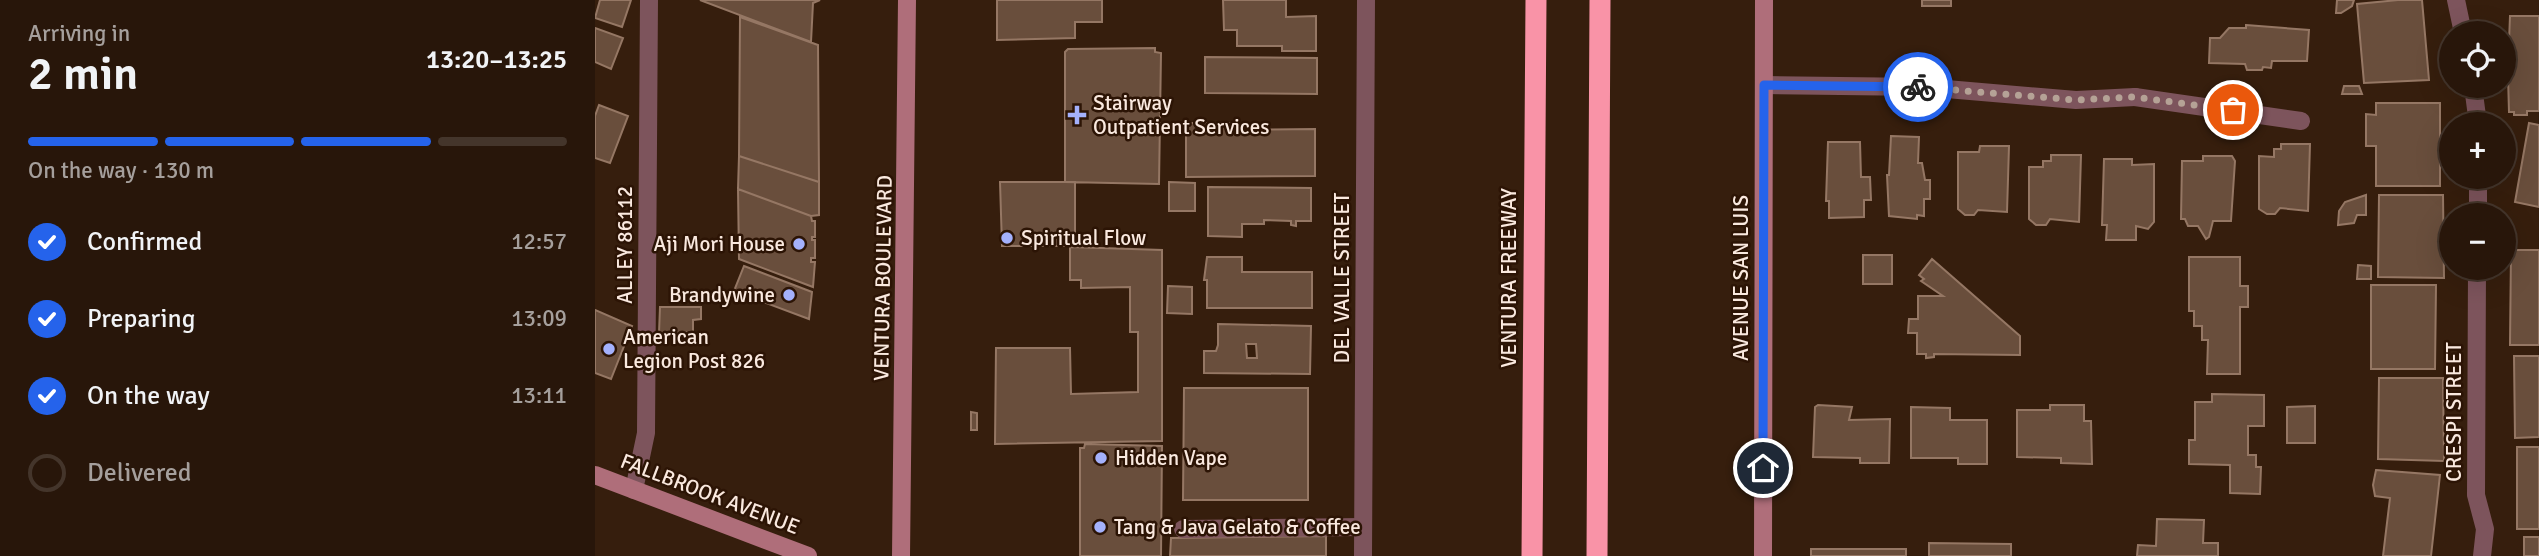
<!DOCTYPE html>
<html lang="en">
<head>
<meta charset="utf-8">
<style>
  :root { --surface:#28160a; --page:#301f13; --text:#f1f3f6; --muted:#a59f9c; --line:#44352b; --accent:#2563eb }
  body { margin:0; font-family:Signika,sans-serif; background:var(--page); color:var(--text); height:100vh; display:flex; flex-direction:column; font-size:26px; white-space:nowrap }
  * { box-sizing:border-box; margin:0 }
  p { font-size:23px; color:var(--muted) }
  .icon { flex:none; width:38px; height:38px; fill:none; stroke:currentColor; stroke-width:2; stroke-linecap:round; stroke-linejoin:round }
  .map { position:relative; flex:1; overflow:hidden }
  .panel { display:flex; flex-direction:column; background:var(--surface); width:595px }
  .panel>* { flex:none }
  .fabs { position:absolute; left:1844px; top:21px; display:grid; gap:14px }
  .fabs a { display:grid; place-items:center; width:77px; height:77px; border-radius:50%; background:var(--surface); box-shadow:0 7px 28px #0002,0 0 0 2px var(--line); font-size:35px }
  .pin { position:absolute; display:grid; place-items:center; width:60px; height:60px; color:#fff; margin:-30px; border:4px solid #fff; border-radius:50%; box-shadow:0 2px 7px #0007 }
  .courier { position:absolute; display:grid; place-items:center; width:70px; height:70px; margin:-35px; border:5px solid #2563eb; border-radius:50%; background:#fff; color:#222; box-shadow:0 2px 9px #0007 }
  .head em { font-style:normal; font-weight:600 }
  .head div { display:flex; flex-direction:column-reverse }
  .head { display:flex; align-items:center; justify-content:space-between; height:119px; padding:0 28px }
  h1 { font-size:46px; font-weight:600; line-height:52px }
  .bar { display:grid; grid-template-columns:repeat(4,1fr); gap:10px 7px; align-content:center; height:84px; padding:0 28px }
  .bar i { height:9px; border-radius:5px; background:var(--line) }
  .bar .active { background:var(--accent) }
  .bar p { grid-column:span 4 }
  ol { padding:0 28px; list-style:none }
  li { display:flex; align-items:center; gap:21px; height:77px }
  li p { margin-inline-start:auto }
  li .icon { padding:7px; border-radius:50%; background:var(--accent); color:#fff; stroke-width:4 }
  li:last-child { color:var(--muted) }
  li i { width:38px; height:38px; border:4px solid var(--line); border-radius:50% }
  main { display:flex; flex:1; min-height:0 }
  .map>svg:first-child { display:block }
</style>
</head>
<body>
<main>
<section class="panel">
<div class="head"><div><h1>2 min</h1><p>Arriving in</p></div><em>13:20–13:25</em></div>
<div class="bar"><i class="active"></i><i class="active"></i><i class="active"></i><i></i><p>On the way · 130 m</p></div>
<ol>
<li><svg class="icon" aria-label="check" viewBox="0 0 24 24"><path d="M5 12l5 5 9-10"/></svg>Confirmed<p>12:57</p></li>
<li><svg class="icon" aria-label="check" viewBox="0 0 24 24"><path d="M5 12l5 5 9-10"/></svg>Preparing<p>13:09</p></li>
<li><svg class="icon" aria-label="check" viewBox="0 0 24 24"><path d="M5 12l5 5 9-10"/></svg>On the way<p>13:11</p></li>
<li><i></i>Delivered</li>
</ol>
</section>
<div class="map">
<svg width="1944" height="556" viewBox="0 0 1944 556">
  <rect width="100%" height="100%" fill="#361e0d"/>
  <path fill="#694e3c" stroke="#957764" stroke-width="2" fill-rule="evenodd" d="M5 0H36L27 27 0 18Z
    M105 0H225L218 3 216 42Z
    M402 0H507V22H480V38L402 40Z
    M628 0H691V17L721 16V51H687V46H642V30H629Z
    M1327 0H1356V6H1327Z
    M1742 0H1759L1757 6 1746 13H1741Z
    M1803 0H1827L1834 80 1769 83 1762 4Z
    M1915 16H1944V111H1932V115H1919V112H1914L1912 41 1914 42Z
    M145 17 223 45 224 182 144 156Z
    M1651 25 1714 30 1712 61H1677L1676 68 1668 67 1667 70H1652L1650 64 1614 63 1615 38H1625L1634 28H1651Z
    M0 28 28 38 16 69 0 62Z
    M560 48V52L566 53 564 184 470 182V52L473 49Z
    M610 57 722 58V94L610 93Z
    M1749 86H1764L1767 94H1747Z
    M1781 103H1845V186H1781V146H1771V114L1781 115Z
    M4 105 33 116 15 163 0 158V116Z
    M591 123H640V130L720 129V176L591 177Z
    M1934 123 1944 125V207L1920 202Z
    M1296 136 1324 137 1323 163H1327L1330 180H1335V199H1329V216L1322 215V219L1294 216 1292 175H1294Z
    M1233 142H1265L1266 177H1275L1276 200H1269V217L1234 218V201H1231Z
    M1686 144H1715L1713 211 1685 208 1680 214H1672L1664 209V156L1679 157V149H1686Z
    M1385 146H1414L1412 212 1383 210 1379 215H1370L1363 209V152H1384Z
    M1456 155H1486L1484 222 1455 219 1451 225H1441L1434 219V167H1448V161H1456Z
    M144 156 224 182V215L216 216 143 189Z
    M1608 156H1637L1640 161 1636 221H1618L1614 237 1611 239 1603 226H1593L1590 219H1586L1587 161H1608Z
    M1509 159H1537V165L1559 164V222L1553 229 1541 226V240H1511L1512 225H1507Z
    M405 182H480V246H407Z
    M574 182 600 183V211H574Z
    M613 187 716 188V221H701V226L696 225V221L669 220V224H647V237L613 236Z
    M143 189 216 216 217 221H220V237H217V240H220V258H216V262H220L218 287 144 259Z
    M1771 195V215H1762L1759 223 1743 225 1744 211 1750 202Z
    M1784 195H1848L1849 278 1783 277Z
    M475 247 567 250V441L400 444 401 348H475L476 394 543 392V332H535V287L486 288V280H475Z
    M1916 250H1944V345H1915Z
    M1268 255H1297V284H1268Z
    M612 257H647V272H717V308H612V280H609Z
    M1594 257H1645V286H1653V307H1645V374H1612L1613 340H1607V326H1599V311H1594Z
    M1337 259 1425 336V355L1339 354V357L1331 358V354H1322V333H1313L1314 319H1323V296H1348L1326 281 1329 279 1324 275Z
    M1763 265 1776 266V279H1762Z
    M149 266 217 292 214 319 139 291Z
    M1776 285H1841L1840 369H1776Z
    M573 286 597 287V314L572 313Z
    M65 307H106V319L98 320V332L64 333Z
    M0 310 37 326 16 379 0 373Z
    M623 324 716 326 715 374 609 373V351H621L623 345ZM651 344H661L662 358H652Z
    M1919 356H1944V437L1920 438Z
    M1784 378H1848L1849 461 1783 459Z
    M589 388H713V500H588Z
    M1617 394 1669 395V426H1653V455H1661V467H1666L1665 494 1635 493V465L1594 464V440H1600V402H1617Z
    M1223 405 1257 407 1254 420 1295 419 1294 463H1265V458L1218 457 1220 407Z
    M1455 405H1489V421H1496L1497 464 1466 463V458L1422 457V410H1455Z
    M1720 406V443H1692V407Z
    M1316 407 1355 408V420H1392V464H1363V458H1316Z
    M376 412 382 413V430H376Z
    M490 444 567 446 566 556H485V448H489Z
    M1922 447H1944V529H1922Z
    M1781 470 1845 475 1836 556H1788L1795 498 1780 496 1778 485Z
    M1562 519 1609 520 1608 543H1623V556H1542L1543 545 1561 546Z
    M731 536V556H575L576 538Z
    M1929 537H1944V556H1929Z
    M1334 543 1416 544V556H1334Z
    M1216 549H1311V556H1216Z"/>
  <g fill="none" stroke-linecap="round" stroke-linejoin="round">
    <path stroke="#7d545c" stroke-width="18" d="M1540 97 1706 121
      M39 490 51 433 54 0
      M588 529 768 527"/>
    <path stroke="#7d545c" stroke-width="18" d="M1861 0 1868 33
      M1169 85 1328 87 1481 100 1540 97
      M1878 86 1883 124
      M1883 215V177
      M1882 268 1881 495 1890 529 1887 556
      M768 556 771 0"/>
    <path stroke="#af6e7a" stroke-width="18" d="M0 475 213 556
      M306 556 312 0
      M1168 556 1169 0"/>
    <path stroke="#f993a7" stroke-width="21" d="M937 556 941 0
      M1002 556 1005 0"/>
  </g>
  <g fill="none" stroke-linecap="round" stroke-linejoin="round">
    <path stroke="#b5a296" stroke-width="7" stroke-dasharray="0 12.6" d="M1323 87 1481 100 1539 97 1638 110"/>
    <path stroke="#2563eb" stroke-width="9" d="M1168 468 1169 85 1323 87"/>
  </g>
  <g fill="#a4b1fc" stroke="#2c1405" stroke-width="2.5">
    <path d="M478.5 104.5h7v7h7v7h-7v7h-7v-7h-7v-7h7z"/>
    <circle cx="412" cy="238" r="7"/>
    <circle cx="204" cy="244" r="7"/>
    <circle cx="194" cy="295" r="7"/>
    <circle cx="14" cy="349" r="7"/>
    <circle cx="506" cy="458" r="7"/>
    <circle cx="505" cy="527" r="7"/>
  </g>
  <g text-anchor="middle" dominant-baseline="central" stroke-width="5" stroke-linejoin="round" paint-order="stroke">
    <g font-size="21" fill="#fae9df" stroke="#2c1405" text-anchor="start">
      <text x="498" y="103">Stairway<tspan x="498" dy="24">Outpatient Services</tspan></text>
      <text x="426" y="238">Spiritual Flow</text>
      <text x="190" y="244" text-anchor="end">Aji Mori House</text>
      <text x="180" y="295" text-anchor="end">Brandywine</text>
      <text x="28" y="337">American<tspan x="28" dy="24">Legion Post 826</tspan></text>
      <text x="520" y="458">Hidden Vape</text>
      <text x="519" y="527">Tang &amp; Java Gelato &amp; Coffee</text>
    </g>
    <g font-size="21" fill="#fae9df" stroke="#2c1405">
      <text transform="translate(30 245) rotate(-90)">ALLEY 86112</text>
      <text transform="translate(288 278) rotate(-89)">VENTURA BOULEVARD</text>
      <text transform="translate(747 278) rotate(-90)">DEL VALLE STREET</text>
      <text transform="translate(914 278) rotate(-90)">VENTURA FREEWAY</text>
      <text transform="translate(1146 278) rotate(-90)">AVENUE SAN LUIS</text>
      <text transform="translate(1859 412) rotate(-90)">CRESPI STREET</text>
      <text transform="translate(115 494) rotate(21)">FALLBROOK AVENUE</text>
    </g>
  </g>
</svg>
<div class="fabs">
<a><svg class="icon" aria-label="locate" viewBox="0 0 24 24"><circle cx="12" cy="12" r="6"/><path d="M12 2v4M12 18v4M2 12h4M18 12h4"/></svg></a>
<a>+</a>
<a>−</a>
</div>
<div class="pin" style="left:1638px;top:110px;background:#ea580c"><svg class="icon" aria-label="bag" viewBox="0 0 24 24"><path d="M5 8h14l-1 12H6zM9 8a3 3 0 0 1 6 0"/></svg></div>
<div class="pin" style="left:1168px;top:468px;background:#1f2937"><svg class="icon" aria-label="home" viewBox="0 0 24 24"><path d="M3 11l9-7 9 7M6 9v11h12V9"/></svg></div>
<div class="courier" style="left:1323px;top:87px"><svg class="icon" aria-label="bike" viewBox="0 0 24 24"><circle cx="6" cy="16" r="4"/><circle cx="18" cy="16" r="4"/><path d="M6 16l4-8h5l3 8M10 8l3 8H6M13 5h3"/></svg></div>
</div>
</main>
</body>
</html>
